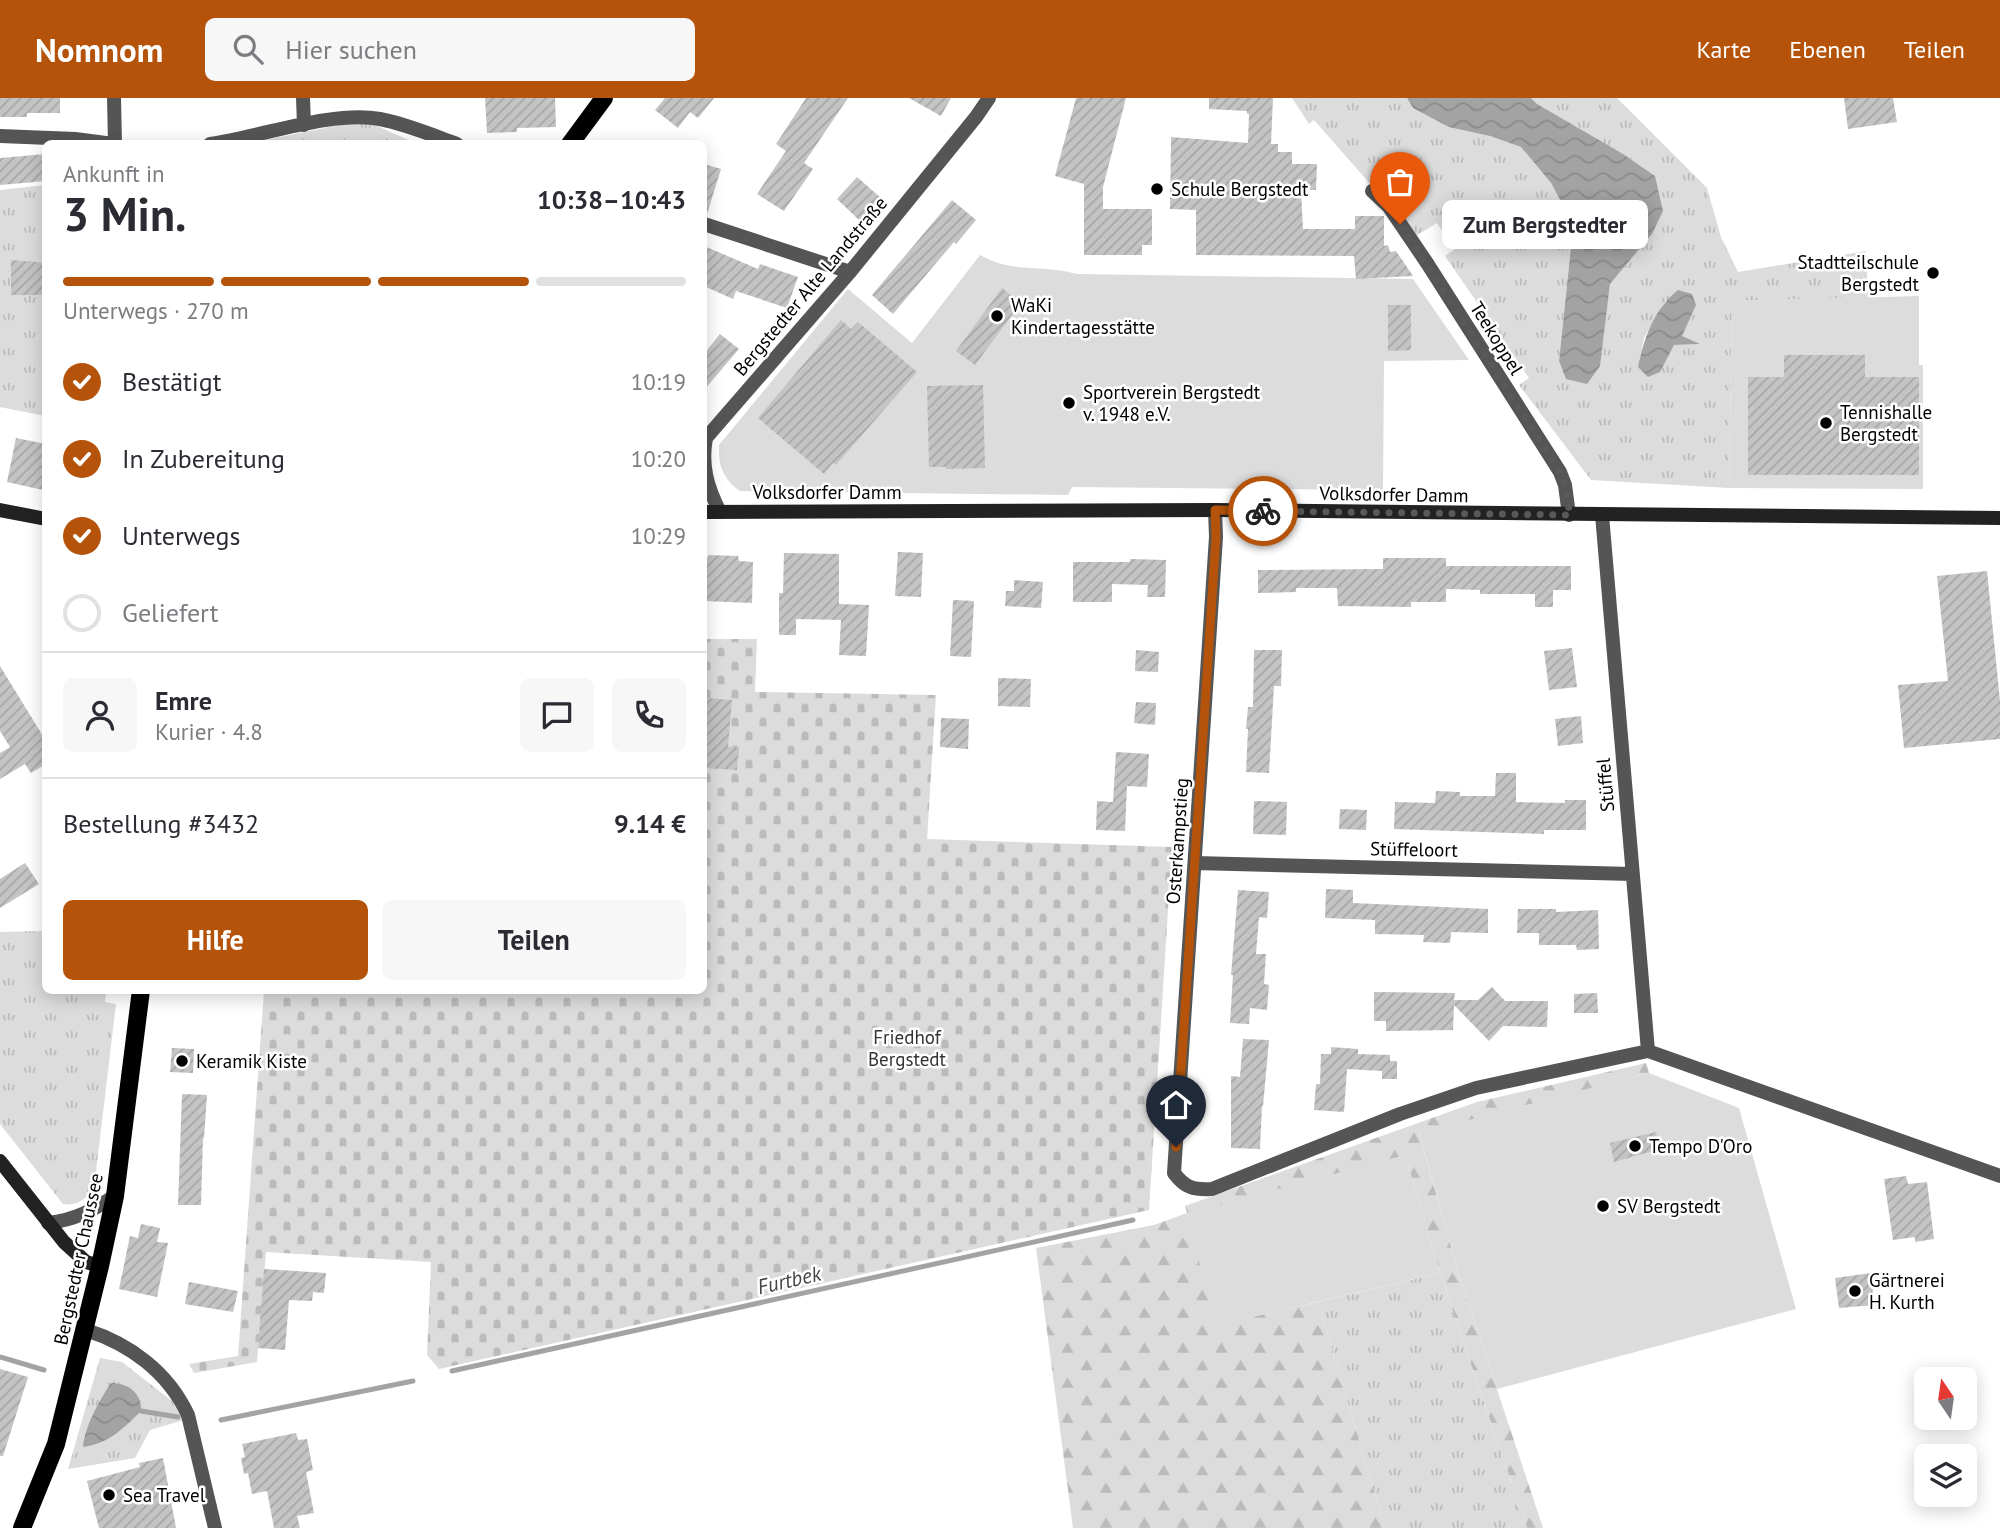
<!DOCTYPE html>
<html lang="de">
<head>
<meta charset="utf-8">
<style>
  :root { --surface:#fff; --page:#f7f7f7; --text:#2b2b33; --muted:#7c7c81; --line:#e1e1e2; --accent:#b45309 }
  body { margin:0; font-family:"PT Sans",sans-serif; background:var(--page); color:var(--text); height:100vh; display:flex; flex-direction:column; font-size:26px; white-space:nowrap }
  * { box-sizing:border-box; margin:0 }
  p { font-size:23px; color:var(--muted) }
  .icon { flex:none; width:38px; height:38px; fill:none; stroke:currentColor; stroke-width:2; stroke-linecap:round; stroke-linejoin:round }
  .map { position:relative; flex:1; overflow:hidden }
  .sheet { position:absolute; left:42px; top:42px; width:665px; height:854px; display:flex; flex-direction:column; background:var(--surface); border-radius:10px; box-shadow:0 4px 18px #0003 }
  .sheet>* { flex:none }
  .needle { width:46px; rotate:347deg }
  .buttons { position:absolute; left:1914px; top:1269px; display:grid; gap:14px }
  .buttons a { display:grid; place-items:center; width:63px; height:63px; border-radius:10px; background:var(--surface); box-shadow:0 4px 18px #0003; font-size:35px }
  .pin { position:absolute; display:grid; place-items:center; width:60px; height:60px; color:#fff; margin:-72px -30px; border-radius:50% 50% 50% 0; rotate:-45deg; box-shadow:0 0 7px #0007 }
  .pin .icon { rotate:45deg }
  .courier { position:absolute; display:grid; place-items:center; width:70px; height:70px; margin:-35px; border:5px solid #b45309; border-radius:50%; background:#fff; color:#222; box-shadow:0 2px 9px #0007 }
  .bubble { position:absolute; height:49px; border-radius:10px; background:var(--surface); box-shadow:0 4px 18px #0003; font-size:23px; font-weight:800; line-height:49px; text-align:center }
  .headline em { font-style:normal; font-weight:800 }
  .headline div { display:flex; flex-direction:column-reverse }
  .headline { display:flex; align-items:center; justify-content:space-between; height:119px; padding:0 21px }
  h1 { font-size:46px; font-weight:800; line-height:52px }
  .bar { display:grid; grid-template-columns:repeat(4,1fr); gap:10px 7px; align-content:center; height:84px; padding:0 21px }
  .bar i { height:9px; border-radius:5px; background:var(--line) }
  .bar .current { background:var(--accent) }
  .bar p { grid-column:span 4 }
  .line { display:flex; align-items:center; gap:18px; padding:0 21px; border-top:2px solid var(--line) }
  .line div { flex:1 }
  .round { display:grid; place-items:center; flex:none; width:74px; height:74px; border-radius:10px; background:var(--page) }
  ol { padding:0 21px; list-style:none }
  li { display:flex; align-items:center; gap:21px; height:77px }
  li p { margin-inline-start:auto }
  li .icon { padding:7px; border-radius:50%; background:var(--accent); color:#fff; stroke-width:4 }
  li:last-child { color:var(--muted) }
  li i { width:38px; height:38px; border:4px solid var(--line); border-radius:50% }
  .cta { display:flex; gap:14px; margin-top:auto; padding:14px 21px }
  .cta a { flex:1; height:80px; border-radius:10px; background:var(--accent); color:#fff; font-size:28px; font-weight:800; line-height:80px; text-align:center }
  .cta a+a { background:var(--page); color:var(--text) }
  header { display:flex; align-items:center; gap:42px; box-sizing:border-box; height:98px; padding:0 35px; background:var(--accent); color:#fff }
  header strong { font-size:33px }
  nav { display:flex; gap:38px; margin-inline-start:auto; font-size:24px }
  .search { width:490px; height:63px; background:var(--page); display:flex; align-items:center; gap:18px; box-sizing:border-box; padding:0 24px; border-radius:10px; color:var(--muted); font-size:26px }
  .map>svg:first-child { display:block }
</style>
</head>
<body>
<header>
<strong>Nomnom</strong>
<div class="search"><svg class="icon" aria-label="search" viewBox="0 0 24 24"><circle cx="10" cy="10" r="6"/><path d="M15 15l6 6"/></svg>Hier suchen</div>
<nav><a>Karte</a><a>Ebenen</a><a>Teilen</a></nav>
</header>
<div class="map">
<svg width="2000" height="1430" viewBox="0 0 2000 1430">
  <defs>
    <pattern id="grass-tufts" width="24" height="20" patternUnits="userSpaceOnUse" patternTransform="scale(1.75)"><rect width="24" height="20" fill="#dcdcdc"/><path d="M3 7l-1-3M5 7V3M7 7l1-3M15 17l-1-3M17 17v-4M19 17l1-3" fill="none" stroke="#bbb"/></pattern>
    <pattern id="forest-firs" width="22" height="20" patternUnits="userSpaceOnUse" patternTransform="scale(1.75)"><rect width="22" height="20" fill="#dcdcdc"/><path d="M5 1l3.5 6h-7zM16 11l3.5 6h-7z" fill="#bbb"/></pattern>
    <pattern id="cemetery-stones" width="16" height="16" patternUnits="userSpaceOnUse" patternTransform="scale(1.75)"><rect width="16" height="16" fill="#dcdcdc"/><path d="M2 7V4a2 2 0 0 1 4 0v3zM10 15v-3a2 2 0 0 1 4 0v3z" fill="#bbb"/></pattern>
    <pattern id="water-waves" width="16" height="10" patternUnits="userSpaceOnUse" patternTransform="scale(1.75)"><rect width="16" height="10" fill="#a3a3a3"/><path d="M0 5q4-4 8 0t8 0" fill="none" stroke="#8b8b8b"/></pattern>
    <pattern id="building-hatch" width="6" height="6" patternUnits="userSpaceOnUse" patternTransform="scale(1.75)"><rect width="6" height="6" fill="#c4c4c4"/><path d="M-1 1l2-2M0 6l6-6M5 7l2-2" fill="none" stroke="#a7a7a7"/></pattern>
  </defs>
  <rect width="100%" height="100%" fill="#fff"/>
  <path fill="url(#grass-tufts)" fill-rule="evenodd" d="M1292 0H1407L1413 10 1521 49 1551 85 1565 111 1571 149 1559 263 1599 268 1610 186 1652 136 1531 0H1617L1707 90 1721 139 1738 174 1866 153 1868 200 1732 203 1729 390 1591 382 1519 287 1529 280 1445 158 1455 151 1437 125 1416 138 1314 22 1309 26ZM1666 202 1681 238 1698 246 1674 247 1638 269 1644 240Z
    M364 22 415 45 245 46Z
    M45 87V318L0 309V92Z
    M45 833 46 892 106 893 105 904 116 906 94 1090C85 1102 77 1108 63 1106L0 1026V834Z
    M1440 1175 1527 1430H1385L1318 1204Z
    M100 1260 122 1264 172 1303 184 1322 150 1332 135 1360 68 1371Z"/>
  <path fill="url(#forest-firs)" d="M1646 965 1649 975 1419 1036 1460 1180 1543 1430H1527L1440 1175 1405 1057 1216 1227 1318 1204 1385 1430H1073L1036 1150 1154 1127 1187 1115 1185 1108 1477 1004Z"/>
  <path fill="url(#cemetery-stones)" d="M704 541H757L755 594 936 597 927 741 1172 749 1149 1112 439 1271 427 1257 431 1164 266 1154 257 1264 194 1275 189 1266 238 1258 264 893 704 892Z"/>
  <path fill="#dcdcdc" d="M980 157C1013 176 1042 166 1077 176L1413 181 1469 262 1384 263 1383 392 1072 389 1068 397 740 393C723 381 718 367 719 347L848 191 912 245Z
    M1919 198V267H1923V391L1729 390 1732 203Z
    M1649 975 1739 1010 1796 1211 1497 1291 1460 1180 1419 1035Z
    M1405 1057 1440 1175 1215 1228 1187 1115Z"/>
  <path fill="url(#water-waves)" d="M1407 0H1531L1537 6 1623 56 1655 78 1663 113 1652 136 1610 186 1600 268 1587 286 1566 281 1559 263 1571 149 1565 111 1551 85 1521 49 1490 38 1449 29 1413 10Z
    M1678 192 1692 196 1696 207 1682 238 1700 246 1674 247 1660 274 1648 279 1638 269C1644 240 1654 211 1678 192Z
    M111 1285C128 1285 142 1295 141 1313 124 1330 108 1346 83 1349 85 1328 99 1303 111 1285Z"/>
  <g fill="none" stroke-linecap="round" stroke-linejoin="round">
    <path stroke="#a3a3a3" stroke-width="5" d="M0 1259 44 1272
      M452 1273 1133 1122
      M141 1313 178 1319
      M221 1322 413 1283"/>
  </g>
  <path fill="url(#building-hatch)" d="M0 0H60V15H27V19H0Z
    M485 0H555L556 29 517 30V34L487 35Z
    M665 0H714L698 20 690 14 678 30 655 12Z
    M806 0H848L804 65 813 71 784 113 757 96 786 53 776 46Z
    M909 0H951L941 18Z
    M1076 0H1126L1103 89V111H1152V147H1142V157H1084V86L1055 78Z
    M1209 0H1273L1271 46H1278V54H1292V66H1317L1316 92H1301L1303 131H1355V118H1384V148L1388 147 1390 154 1396 153 1413 178 1356 181 1354 158 1196 157V112L1170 111 1171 39 1248 45 1249 16H1247V13L1209 11Z
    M1844 0H1893L1897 24 1848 31Z
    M46 56V83L0 87V60Z
    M704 66 721 71 707 116H704Z
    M857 79 881 100 860 123 837 101Z
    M952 102 976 122 956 146 954 144 893 216 872 197Z
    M704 148 758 171 760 166 798 179 787 210 736 193 733 201 704 188Z
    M11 162 46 165V197H11Z
    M1002 190 1021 205 975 267 956 253Z
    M1388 207H1411V252L1388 253Z
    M841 222 851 231 858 224 917 274 836 367 833 365 824 376 758 320Z
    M720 236 739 251 704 292V256Z
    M1784 257H1865V279H1919V377H1748V279H1784Z
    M983 287 985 370 946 371V369H929L927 288Z
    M16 340 46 346V381L43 392 7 384Z
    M898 454 923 455 921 499 895 498Z
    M784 455 839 456V506L869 507 866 558 839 557 841 522 796 521V537H779V495H783Z
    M709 457 738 458 739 463 753 464 752 505 704 503V464Z
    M1383 460H1446V468H1571V492H1553V509H1535V496H1480V492L1446 491V504H1411V509L1338 508 1337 490H1296V494L1258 495V472L1383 471Z
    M1130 461 1166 462 1165 499H1147L1148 487 1112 486V504H1073V464H1130Z
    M1987 473 2000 603V641L1904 650 1898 587 1948 583 1937 478Z
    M1014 482 1043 484 1041 510 1005 508 1006 493H1014Z
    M953 502 974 503 971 559 950 558Z
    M1572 550 1577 589 1549 592 1544 553Z
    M1136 552 1159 554 1158 574 1135 573Z
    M1254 552H1282L1281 588H1274L1269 675 1246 674 1248 631H1246L1248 609H1253Z
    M0 568 46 643V666L31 675 25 666 0 681V655L10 649 0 633Z
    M998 580 1031 581 1030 609 998 608Z
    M704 600 732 602 728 649 739 650 737 672 704 670Z
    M1136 604 1156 605 1155 627 1134 625Z
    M1581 618 1583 645 1558 648 1555 621Z
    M941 620 969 621 968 651 940 649Z
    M1116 654 1149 656 1147 689 1127 688 1125 733 1096 732 1097 703 1113 704Z
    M1496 675H1516V704L1565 705V702H1586V732H1544V736L1394 731 1395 704 1435 705 1436 693 1460 694V698H1495Z
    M1254 703 1287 704 1286 737 1253 736Z
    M1340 711 1367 712 1366 732 1339 731Z
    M25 765 39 786 0 810V781Z
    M1326 791 1353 792V805L1488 811V835L1451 834 1450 845 1423 844 1424 837 1375 836V822L1325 820Z
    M1238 792 1269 794 1267 820 1259 819 1256 856H1266L1264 886 1269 887 1267 912 1250 910 1249 926 1230 925 1233 877H1231Z
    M1518 811H1556V814L1598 812 1599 851 1577 852 1576 847H1539V835H1517Z
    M1492 889 1505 903H1548L1547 929 1503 928 1489 943 1454 907 1453 932 1386 933V923H1374V894L1455 895 1454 902H1478Z
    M1597 895 1598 915H1574V896Z
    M1243 941 1269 942 1263 1008H1262L1260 1051 1231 1050V978L1240 979Z
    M1331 949 1358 951V956L1390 957V963H1397V981H1382V973L1347 971 1344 1014 1314 1012 1316 986H1320L1321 956H1331Z
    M172 950 194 951 193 975 170 974Z
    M182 996 207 997 204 1040H203L201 1107H178Z
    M1656 1034 1660 1051 1614 1064 1610 1045Z
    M1906 1078 1908 1086 1927 1084 1934 1141 1915 1144V1139L1893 1142 1884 1081Z
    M141 1126 160 1130 157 1144 168 1145 157 1199 119 1191 130 1138 138 1140Z
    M264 1171 326 1175 324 1195 313 1194 312 1203 289 1202 285 1252 258 1250Z
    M1871 1175 1874 1207 1839 1210 1835 1180Z
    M189 1184 238 1193 233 1214 185 1206Z
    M0 1271 28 1279 3 1358H0Z
    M296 1335 298 1342 307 1341 313 1372 306 1374 314 1415 297 1418 300 1430H274L267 1393 252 1396 248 1375 244 1376 241 1360 245 1359 242 1346Z
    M163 1360 176 1430H99L87 1383 140 1369 139 1365Z"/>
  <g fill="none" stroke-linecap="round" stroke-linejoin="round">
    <path stroke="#555" stroke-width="14" d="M114 0 115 46
      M303 0 304 27
      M0 38 75 41 113 46
      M210 46C259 39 333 12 380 21 406 26 432 37 457 46
      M1372 93 1389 109 1427 165 1560 374 1565 387 1569 417
      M704 126 850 174
      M1215 412 1216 439 1174 1075C1185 1090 1194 1092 1212 1091L1400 1016 1476 990 1648 953
      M720 414C707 389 701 367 706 340L850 174 976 19 989 0
      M1602 417 1648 953 2000 1078
      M1195 765 1632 776
      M48 1125C75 1122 93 1112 115 1098
      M86 1232C130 1246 168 1274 188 1317L215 1430"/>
    <path stroke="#222" stroke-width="14" d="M0 412 46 421
      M704 414 1215 412 2000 420
      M0 1063 64 1144 86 1164 100 1168"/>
    <path stroke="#000" stroke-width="18" d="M570 46 604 0
      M22 1430 56 1346 100 1168 115 1098 141 892"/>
  </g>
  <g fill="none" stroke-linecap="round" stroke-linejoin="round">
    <path stroke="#595959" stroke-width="7" stroke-dasharray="0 12.6" d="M1263 413 1570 417 1565 387 1560 374 1400 126"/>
    <path stroke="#b45309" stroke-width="9" d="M1176 1049 1216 439 1215 412 1263 413"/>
  </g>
  <g fill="#000" stroke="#fff" stroke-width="2.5">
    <circle cx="1157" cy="91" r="7"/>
    <circle cx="1933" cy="175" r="7"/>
    <circle cx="997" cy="218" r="7"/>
    <circle cx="1069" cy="305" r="7"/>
    <circle cx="1826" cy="325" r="7"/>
    <circle cx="182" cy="963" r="7"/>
    <circle cx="1635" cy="1048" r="7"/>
    <circle cx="1603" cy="1108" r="7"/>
    <circle cx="1855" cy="1193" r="7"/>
    <circle cx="109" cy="1397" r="7"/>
  </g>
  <g text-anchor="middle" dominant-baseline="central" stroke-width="5" stroke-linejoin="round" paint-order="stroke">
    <g font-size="19" fill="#000" stroke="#fff" text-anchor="start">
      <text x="1171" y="91">Schule Bergstedt</text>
      <text x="1919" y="164" text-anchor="end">Stadtteilschule<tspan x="1919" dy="22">Bergstedt</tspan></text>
      <text x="1011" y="207">WaKi<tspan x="1011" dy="22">Kindertagesstätte</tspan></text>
      <text x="1083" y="294">Sportverein Bergstedt<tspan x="1083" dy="22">v. 1948 e.V.</tspan></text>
      <text x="1840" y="314">Tennishalle<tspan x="1840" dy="22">Bergstedt</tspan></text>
      <text x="196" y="963">Keramik Kiste</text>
      <text x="1649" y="1048">Tempo D'Oro</text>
      <text x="1617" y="1108">SV Bergstedt</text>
      <text x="1869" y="1182">Gärtnerei<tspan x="1869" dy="22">H. Kurth</tspan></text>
      <text x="123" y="1397">Sea Travel</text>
    </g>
    <g font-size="19" fill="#000" stroke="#fff">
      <text transform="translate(810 188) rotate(-50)">Bergstedter Alte Landstraße</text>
      <text transform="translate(1497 240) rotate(58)">Teekoppel</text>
      <text x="827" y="394">Volksdorfer Damm</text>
      <text transform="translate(1394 396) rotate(1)">Volksdorfer Damm</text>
      <text transform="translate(1605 687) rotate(-95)">Stüffel</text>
      <text transform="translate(1177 743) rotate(-86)">Osterkampstieg</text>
      <text transform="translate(1414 751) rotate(1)">Stüffeloort</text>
      <text transform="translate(78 1161) rotate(-78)">Bergstedter Chaussee</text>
    </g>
    <g font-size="19" fill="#333" stroke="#fff">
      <text x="907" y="939">Friedhof<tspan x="907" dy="22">Bergstedt</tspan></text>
    </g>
    <g font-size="21" font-style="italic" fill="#444" stroke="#fff">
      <text transform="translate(789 1182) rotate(-13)">Furtbek</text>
    </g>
  </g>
</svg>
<div class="buttons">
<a><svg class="needle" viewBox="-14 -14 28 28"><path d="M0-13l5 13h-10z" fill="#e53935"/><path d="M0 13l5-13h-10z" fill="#7c7c81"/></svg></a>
<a><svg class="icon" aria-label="layers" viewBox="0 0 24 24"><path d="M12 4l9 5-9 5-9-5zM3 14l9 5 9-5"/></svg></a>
</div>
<div class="pin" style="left:1400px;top:126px;background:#ea580c"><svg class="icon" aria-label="bag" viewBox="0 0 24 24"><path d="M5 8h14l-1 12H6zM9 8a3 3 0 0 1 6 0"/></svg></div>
<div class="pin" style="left:1176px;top:1049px;background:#1f2937"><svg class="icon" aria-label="home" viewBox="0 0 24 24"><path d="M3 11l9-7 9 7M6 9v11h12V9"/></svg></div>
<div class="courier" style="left:1263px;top:413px"><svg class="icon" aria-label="bike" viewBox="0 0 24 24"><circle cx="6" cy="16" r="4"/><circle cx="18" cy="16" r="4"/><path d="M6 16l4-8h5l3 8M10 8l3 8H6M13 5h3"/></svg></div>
<div class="bubble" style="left:1442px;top:102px;width:206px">Zum Bergstedter</div>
<section class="sheet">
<div class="headline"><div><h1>3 Min.</h1><p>Ankunft in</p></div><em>10:38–10:43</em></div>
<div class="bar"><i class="current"></i><i class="current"></i><i class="current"></i><i></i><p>Unterwegs · 270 m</p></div>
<ol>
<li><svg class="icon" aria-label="check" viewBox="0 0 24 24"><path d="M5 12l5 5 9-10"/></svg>Bestätigt<p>10:19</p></li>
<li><svg class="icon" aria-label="check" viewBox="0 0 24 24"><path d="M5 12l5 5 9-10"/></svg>In Zubereitung<p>10:20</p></li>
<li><svg class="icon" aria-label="check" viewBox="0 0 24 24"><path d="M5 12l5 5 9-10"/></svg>Unterwegs<p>10:29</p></li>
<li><i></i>Geliefert</li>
</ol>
<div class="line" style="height:126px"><a class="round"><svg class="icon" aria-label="person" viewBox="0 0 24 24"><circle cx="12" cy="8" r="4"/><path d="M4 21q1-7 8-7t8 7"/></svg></a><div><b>Emre</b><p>Kurier · 4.8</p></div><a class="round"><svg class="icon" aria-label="chat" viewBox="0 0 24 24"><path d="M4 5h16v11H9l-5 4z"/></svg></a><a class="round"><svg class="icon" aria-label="phone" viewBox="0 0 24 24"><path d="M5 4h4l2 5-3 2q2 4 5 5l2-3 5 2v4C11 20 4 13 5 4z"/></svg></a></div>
<div class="line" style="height:91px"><div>Bestellung #3432</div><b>9.14 €</b></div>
<div class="cta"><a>Hilfe</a><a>Teilen</a></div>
</section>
</div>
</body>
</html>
